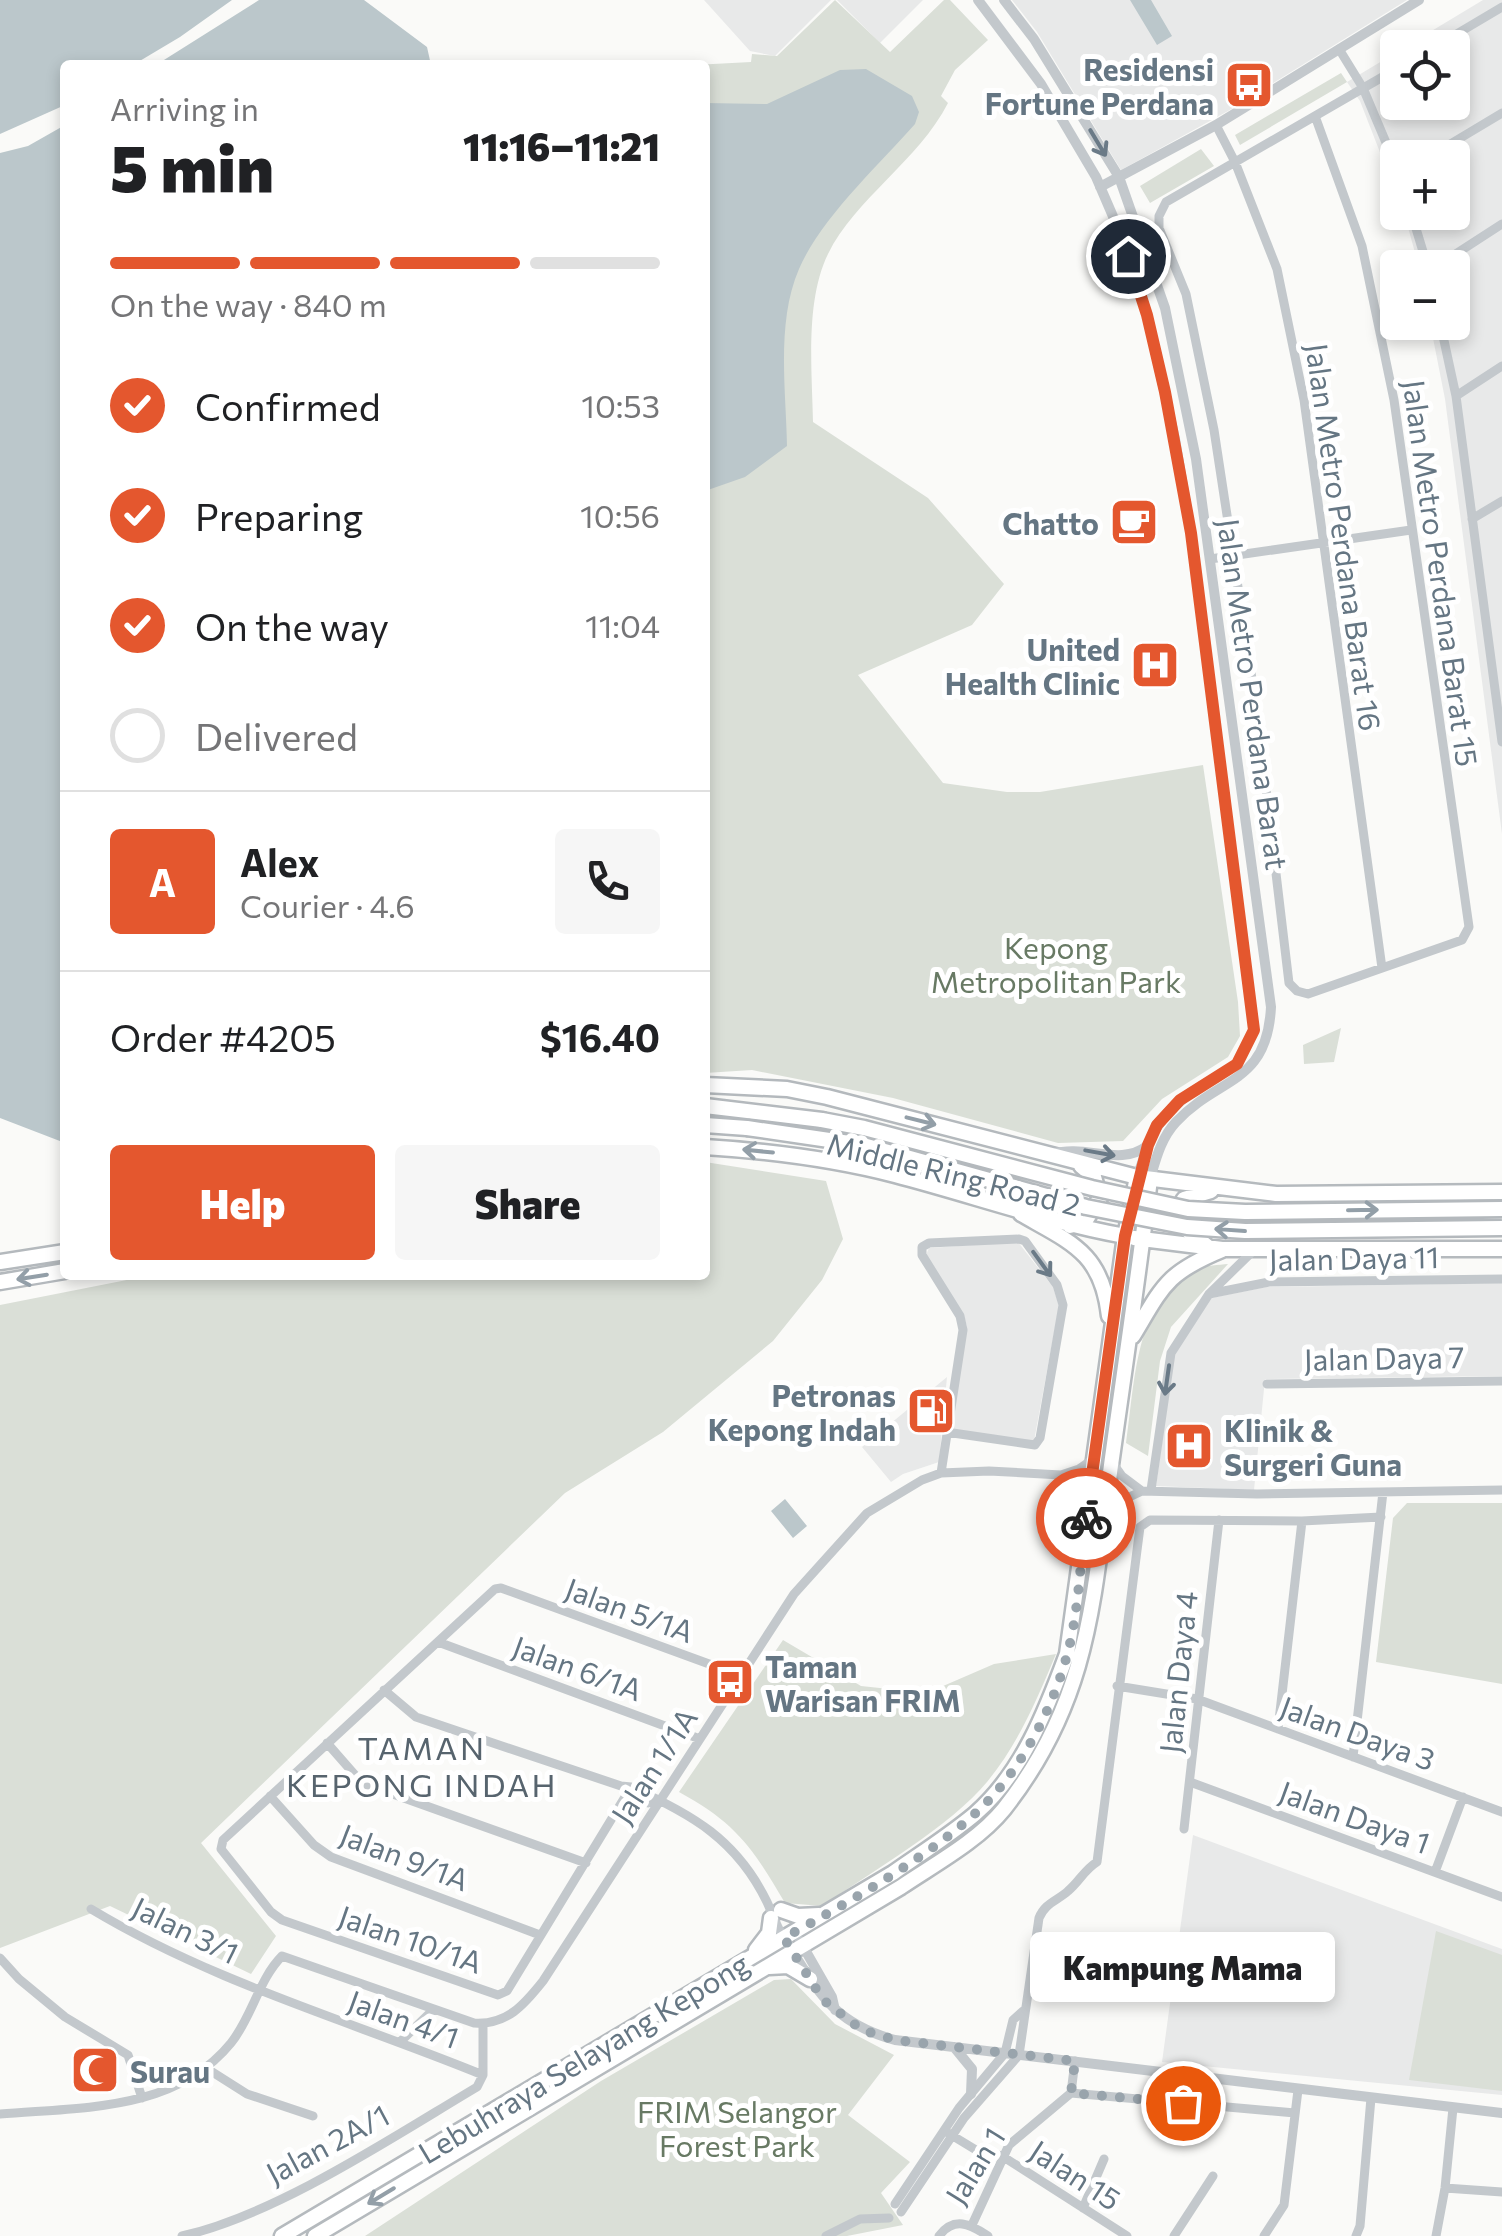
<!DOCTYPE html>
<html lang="en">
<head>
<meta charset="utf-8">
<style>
  :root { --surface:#fff; --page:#f6f6f6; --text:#202124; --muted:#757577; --line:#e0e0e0; --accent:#e4572e }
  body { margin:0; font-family:Commissioner,sans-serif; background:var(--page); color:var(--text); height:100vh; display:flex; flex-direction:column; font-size:38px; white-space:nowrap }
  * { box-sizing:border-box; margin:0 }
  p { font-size:32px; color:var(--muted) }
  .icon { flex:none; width:55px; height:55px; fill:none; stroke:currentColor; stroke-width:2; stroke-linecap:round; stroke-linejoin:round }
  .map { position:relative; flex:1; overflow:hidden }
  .side { position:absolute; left:60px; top:60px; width:650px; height:1220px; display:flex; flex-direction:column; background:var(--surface); border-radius:10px; box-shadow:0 5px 15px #0003 }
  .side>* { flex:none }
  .fabs { position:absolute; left:1380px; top:30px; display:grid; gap:20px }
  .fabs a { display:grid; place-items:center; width:90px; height:90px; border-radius:10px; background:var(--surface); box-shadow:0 5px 15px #0003; font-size:50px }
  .pin { position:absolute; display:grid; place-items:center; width:85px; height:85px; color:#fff; margin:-42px; border:5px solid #fff; border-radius:50%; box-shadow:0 2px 10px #0007 }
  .courier { position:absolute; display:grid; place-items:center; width:100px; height:100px; margin:-50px; border:8px solid #e4572e; border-radius:50%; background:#fff; color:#222; box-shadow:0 2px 12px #0007 }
  .bubble { position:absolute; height:70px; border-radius:10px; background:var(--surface); box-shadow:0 5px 15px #0003; font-size:32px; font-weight:800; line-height:70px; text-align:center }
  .summary em { font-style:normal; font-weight:800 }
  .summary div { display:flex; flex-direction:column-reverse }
  .summary { display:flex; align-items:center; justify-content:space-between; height:170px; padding:0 50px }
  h1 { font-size:65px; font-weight:800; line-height:75px }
  .bar { display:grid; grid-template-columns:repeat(4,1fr); gap:15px 10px; align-content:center; height:120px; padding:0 50px }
  .bar i { height:12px; border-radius:8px; background:var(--line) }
  .bar .active { background:var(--accent) }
  .bar p { grid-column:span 4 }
  .line { display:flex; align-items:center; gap:25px; padding:0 50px; border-top:2px solid var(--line) }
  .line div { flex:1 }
  .round { display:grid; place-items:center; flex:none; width:105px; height:105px; border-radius:10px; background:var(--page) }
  ol { padding:0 50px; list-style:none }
  li { display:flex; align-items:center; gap:30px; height:110px }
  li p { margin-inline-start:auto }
  li .icon { padding:10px; border-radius:50%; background:var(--accent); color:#fff; stroke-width:4 }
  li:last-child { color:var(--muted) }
  li i { width:55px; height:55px; border:5px solid var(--line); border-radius:50% }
  .button { display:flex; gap:20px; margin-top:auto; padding:20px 50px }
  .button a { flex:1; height:115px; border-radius:10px; background:var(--accent); color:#fff; font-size:40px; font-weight:800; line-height:115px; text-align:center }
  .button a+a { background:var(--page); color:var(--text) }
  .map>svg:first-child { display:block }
</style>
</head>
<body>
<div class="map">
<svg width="1502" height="2236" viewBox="0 0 1502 2236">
  <rect width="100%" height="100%" fill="#fafaf8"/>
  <path fill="#e8e9e9" d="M704 0H831L775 56 750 51Z
    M837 0H923L880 43Z
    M1012 0H1407L1228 111 1121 170 1037 32Z
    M1483 0H1502V834L1445 399 1430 323 1452 322V268L1419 267 1404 213 1452 212V158H1398L1397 196 1360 101 1347 82 1397 52 1398 102H1452V48L1405 47Z
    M1018 1242 1053 1287 1059 1306 1034 1441 951 1429 967 1327 964 1315 926 1255 929 1248Z
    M1502 1283V1376L1265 1379 1254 1490 1156 1486 1174 1355 1211 1298 1266 1287Z
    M947 1377 939 1462 903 1474 891 1482 862 1447Z
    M1193 1835 1502 1949V2095L1162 2062Z"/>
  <path fill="#dadfd7" d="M835 0 890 52 944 0H950L988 40 955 70 941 96 948 103C919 160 855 199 828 254 805 301 812 370 813 422L928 498 1004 584 972 625 858 675 943 783 1007 792H1040L1203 765 1238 1002 1240 1036 1228 1057 1162 1099 1123 1141 1058 1143 893 1098 752 1070 705 1073V65H694L751 62 752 54 777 56Z
    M1341 73 1347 82 1240 145 1235 135Z
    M1201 149 1214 166 1150 203 1140 186Z
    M1341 1028 1334 1062 1304 1064 1303 1045Z
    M705 1162 826 1181 843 1239 822 1280 773 1341 663 1432 565 1493 201 1843 276 1936 251 1974 110 1906 0 1948V1305L152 1275H705Z
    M1228 1264 1171 1327 1160 1361 1148 1456 1126 1443C1135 1386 1134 1295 1197 1269 1206 1265 1219 1265 1228 1264Z
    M1407 1503H1502V1684L1376 1662 1393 1518Z
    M783 1640 861 1686 927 1693 994 1664 1056 1654C1037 1699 1019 1743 987 1782 952 1825 870 1873 822 1906L785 1903C753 1848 736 1823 679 1792Z
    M1436 1931 1502 1955V2091L1409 2080Z
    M791 1979 835 2024 894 2055 848 2115 910 2162 881 2193 903 2225 847 2236H365L601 2081 774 1980Z"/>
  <path fill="#bbc7cb" d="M0 0H232L180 37 133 65H65V105L0 134Z
    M259 0H364L427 47 431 65H156Z
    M1130 0H1151L1172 36 1157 45Z
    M866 69 912 96 919 112 915 124C878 166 821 218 799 269 776 322 786 390 787 446L745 477 705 491V103L767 104 840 70Z
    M65 125V1143L0 1118V153L28 146Z
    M785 1499 807 1526 793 1538 771 1511Z"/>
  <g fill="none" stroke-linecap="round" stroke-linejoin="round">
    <g stroke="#b5babe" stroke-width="19">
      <path id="primary" d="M1021 1214C1072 1243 1102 1253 1109 1316
        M1134 1238 1222 1249H1502
        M1208 1247 1186 1229 1179 1208 1184 1199 1211 1191
        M1133 1336C1163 1286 1166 1273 1222 1250
        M781 1910 798 1916 819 1915
        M756 1950 769 1933 771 1918
        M769 1967 788 1966 810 1979
        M282 2236 893 1873C920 1854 950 1835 975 1814 1022 1773 1046 1711 1067 1654L1125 1236 1137 1177 1276 1194 1502 1192
        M315 2236 901 1887C935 1864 978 1841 1004 1809 1093 1696 1093 1593 1112 1458 1125 1365 1139 1272 1150 1179"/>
    </g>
    <g stroke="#b4b9bd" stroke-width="19">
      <path id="trunk" d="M705 1085 787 1089 827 1097 1137 1177
        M705 1106 822 1120
        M705 1125 747 1128
        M705 1147C769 1151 833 1159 895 1175 972 1195 1047 1222 1125 1236
        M1070 1226 1086 1220 1100 1198 1094 1177 1081 1166
        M0 1262 65 1252
        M0 1282 65 1271"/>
    </g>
    <path stroke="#c3c8cc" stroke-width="9" d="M1433 48 1502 7
      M1339 49 1363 88 1398 171
      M1315 116 1362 246 1394 400 1469 927 1462 940 1308 994 1297 991 1289 983 1256 705 1214 430 1186 294 1159 228V216L1166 202 1398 68
      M1216 125 1235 162 1277 269 1304 400 1382 968
      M1427 158 1502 113
      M1411 212 1428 268
      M1434 268 1502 224
      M1440 322 1456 396 1502 742
      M1456 396 1502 366
      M1472 519 1502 501
      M1210 559 1411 530
      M1209 1294 1269 1282 1502 1279
      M1267 1384 1502 1381
      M1112 1462 1122 1476 1142 1491
      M941 1473 963 1330 960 1316 922 1255V1247L929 1243 1019 1239 1025 1241 1057 1285 1063 1305 1040 1438 1035 1445 946 1432
      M1061 1475 1089 1500
      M1151 1490 1171 1353 1209 1294 1254 1250
      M1105 1518 1123 1500 1142 1491 1257 1494 1502 1490
      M438 1642 700 1739
      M1117 1686 1197 1699 1502 1812
      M384 1690 416 1717 621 1786 631 1787C692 1814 737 1840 767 1902 773 1915 776 1926 784 1938
      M1278 1729 1302 1521
      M327 1743 362 1783 586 1863
      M1353 1757 1383 1492
      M1190 1782 1502 1897
      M631 1787 507 1991 498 1995 282 1920 271 1912 221 1849 223 1840 495 1589 501 1588 742 1676
      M625 1792 648 1803 659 1800
      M270 1796 314 1845 331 1857 540 1935
      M1184 1829 1219 1520
      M1435 1872 1463 1797
      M91 1909C214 1983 351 2021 483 2075
      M0 1958 19 1979 65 2017 128 2055 142 2098
      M400 2042 433 2010
      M206 2068 247 2094 313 2116
      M1071 2093 1295 2113
      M0 2114C81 2107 175 2112 231 2043 252 2017 259 1979 282 1956L474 2023C507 2025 524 2005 543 1981L794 1594 867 1513 922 1480 941 1473 989 1471 1061 1475 1079 1469 1092 1460
      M948 2133 976 2150 1002 2156 1127 2236
      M1445 2188 1502 2192
      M895 2204 959 2108 1005 2053 1013 2020 1023 2011
      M1083 2208 1104 2159
      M901 2212 964 2118 1019 2055 1039 1918C1045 1903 1057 1901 1068 1891 1080 1881 1084 1870 1097 1862L1140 1527 1150 1520 1302 1521 1381 1517
      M972 2225 1009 2145 1071 2093 1075 2061
      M182 2236C276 2215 393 2137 477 2087L483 2075V2024
      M826 2236 860 2219 889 2218
      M939 2236C954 2216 970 2224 988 2236
      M1174 2236 1213 2176
      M1264 2236 1284 2205 1298 2090
      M1356 2236 1360 2226 1371 2098
      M1436 2236 1445 2188 1453 2108"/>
    <path stroke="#c3c8cc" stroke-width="10" d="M978 0 1041 84 1096 177 1121 235 1147 315 1175 439 1191 533 1254 1030 1237 1064 1190 1093 1167 1113 1152 1135 1137 1177
      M1004 0 1034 39 1119 177 1165 308 1196 459 1271 1007C1267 1085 1219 1076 1176 1122 1161 1138 1156 1159 1150 1179
      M1100 187 1216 125 1419 0
      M1053 1154C1085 1144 1120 1167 1147 1146
      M784 1938C817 1990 832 2023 895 2040L1502 2113
      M800 1941 832 1997 835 2010
      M954 2047 972 2069 971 2094"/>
    <use href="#primary" stroke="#fff" stroke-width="14"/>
    <use href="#trunk" stroke="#fff" stroke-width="14"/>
    <g stroke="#b4b9bd" stroke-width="19" stroke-linecap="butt">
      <path id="trunk-bridge" d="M822 1120 864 1128 1092 1188 1188 1209 1245 1212 1502 1209
        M747 1128 863 1145 1086 1207 1187 1227 1245 1231 1502 1228"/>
    </g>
    <use href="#trunk-bridge" stroke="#fff" stroke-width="14"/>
  </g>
  <defs><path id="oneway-shaft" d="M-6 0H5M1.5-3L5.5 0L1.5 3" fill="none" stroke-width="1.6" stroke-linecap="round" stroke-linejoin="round" transform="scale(2.5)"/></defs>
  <g stroke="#6a7a87">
    <use href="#oneway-shaft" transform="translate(1098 143) rotate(59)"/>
    <use href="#oneway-shaft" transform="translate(1100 1153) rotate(10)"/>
    <use href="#oneway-shaft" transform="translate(1042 1264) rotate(54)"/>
    <use href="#oneway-shaft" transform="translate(1167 1380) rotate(98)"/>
  </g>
  <g stroke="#939fa8">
    <use href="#oneway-shaft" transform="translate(921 1121) rotate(14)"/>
    <use href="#oneway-shaft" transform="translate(758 1151) rotate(-174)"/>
    <use href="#oneway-shaft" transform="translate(1363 1210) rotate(-1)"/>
    <use href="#oneway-shaft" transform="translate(1230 1230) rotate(-176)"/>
    <use href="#oneway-shaft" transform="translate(32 1277) rotate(171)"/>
    <use href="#oneway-shaft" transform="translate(381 2196) rotate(149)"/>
  </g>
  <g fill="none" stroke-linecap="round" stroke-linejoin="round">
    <path stroke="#99a4ac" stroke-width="10" stroke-dasharray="0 18" d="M1086 1518C1080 1561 1079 1613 1067 1655 1054 1705 1024 1764 987 1802 937 1853 847 1903 784 1938L823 2000 862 2030 895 2040 1075 2061 1071 2093 1183 2103"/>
    <path stroke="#e4572e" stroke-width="12" d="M1086 1518 1125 1236 1148 1145 1157 1125 1180 1100 1237 1064 1254 1030 1191 533 1165 392 1147 315 1128 256"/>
  </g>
  <defs>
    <g id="bus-square" transform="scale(2.5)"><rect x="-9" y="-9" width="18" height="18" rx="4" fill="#e4572e" stroke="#fff"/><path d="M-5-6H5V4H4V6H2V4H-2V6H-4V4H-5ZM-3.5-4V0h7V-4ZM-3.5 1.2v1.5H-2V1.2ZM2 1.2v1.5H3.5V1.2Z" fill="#fff"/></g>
    <g id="cafe-square" transform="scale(2.5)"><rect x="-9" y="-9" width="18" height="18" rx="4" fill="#e4572e" stroke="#fff"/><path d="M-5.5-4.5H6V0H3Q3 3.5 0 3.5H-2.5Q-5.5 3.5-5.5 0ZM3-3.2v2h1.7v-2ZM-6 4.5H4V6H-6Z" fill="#fff"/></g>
    <g id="hospital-square" transform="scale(2.5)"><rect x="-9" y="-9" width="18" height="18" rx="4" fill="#e4572e" stroke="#fff"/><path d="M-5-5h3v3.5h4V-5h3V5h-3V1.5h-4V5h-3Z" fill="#fff"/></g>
    <g id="fuel-square" transform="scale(2.5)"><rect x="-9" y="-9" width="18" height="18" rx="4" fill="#e4572e" stroke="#fff"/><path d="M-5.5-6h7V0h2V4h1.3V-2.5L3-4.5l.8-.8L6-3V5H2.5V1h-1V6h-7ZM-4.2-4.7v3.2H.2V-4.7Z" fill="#fff"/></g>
    <g id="mosque-square" transform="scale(2.5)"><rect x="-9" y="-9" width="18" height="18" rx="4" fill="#e4572e" stroke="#fff"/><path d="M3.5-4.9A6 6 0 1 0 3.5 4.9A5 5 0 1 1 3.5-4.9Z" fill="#fff"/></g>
  </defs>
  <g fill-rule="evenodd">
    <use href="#bus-square" x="1249" y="85"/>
    <use href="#cafe-square" x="1134" y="522"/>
    <use href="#hospital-square" x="1155" y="665"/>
    <use href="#fuel-square" x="931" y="1411"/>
    <use href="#hospital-square" x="1189" y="1446"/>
    <use href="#bus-square" x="730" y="1682"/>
    <use href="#mosque-square" x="95" y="2070"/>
  </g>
  <g text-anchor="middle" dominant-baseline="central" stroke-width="10" stroke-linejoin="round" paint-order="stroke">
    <g font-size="30" font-weight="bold" fill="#657683" stroke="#fff" text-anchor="end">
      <text x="1214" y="68">Residensi<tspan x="1214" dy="34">Fortune Perdana</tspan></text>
      <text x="1099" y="522">Chatto</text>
      <text x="1120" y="648">United<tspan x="1120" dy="34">Health Clinic</tspan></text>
      <text x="896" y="1394">Petronas<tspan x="896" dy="34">Kepong Indah</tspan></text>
      <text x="1224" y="1429" text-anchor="start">Klinik &amp;<tspan x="1224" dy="34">Surgeri Guna</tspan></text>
      <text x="765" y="1665" text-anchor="start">Taman<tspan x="765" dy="34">Warisan FRIM</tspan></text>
      <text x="130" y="2070" text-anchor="start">Surau</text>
    </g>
    <g font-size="30" fill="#657683" stroke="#fff">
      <text transform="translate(1345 537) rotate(82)">Jalan Metro Perdana Barat 16</text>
      <text transform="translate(1442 573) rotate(82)">Jalan Metro Perdana Barat 15</text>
      <text transform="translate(1254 694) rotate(82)">Jalan Metro Perdana Barat</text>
      <text transform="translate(954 1173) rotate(14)">Middle Ring Road 2</text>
      <text transform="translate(1354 1257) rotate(-1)">Jalan Daya 11</text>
      <text transform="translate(1384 1357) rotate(-1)">Jalan Daya 7</text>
      <text transform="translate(630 1609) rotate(20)">Jalan 5/1A</text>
      <text transform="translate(578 1667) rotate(20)">Jalan 6/1A</text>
      <text transform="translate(1177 1672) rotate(-84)">Jalan Daya 4</text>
      <text transform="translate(1358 1732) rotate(20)">Jalan Daya 3</text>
      <text transform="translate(653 1765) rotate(-57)">Jalan 1/1A</text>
      <text transform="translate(1355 1816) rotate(20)">Jalan Daya 1</text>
      <text transform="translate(405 1856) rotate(21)">Jalan 9/1A</text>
      <text transform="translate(186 1929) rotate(26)">Jalan 3/1</text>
      <text transform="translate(411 1938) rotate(19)">Jalan 10/1A</text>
      <text transform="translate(404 2018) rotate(20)">Jalan 4/1</text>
      <text transform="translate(583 2057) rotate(-31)">Lebuhraya Selayang Kepong</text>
      <text transform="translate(327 2143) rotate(-28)">Jalan 2A/1</text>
      <text transform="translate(974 2165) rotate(-58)">Jalan 1</text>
      <text transform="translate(1076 2174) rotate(33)">Jalan 15</text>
    </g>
    <g font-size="30" fill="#687a64" stroke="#fff">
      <text x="1056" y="946">Kepong<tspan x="1056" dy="34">Metropolitan Park</tspan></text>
      <text x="737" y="2110">FRIM Selangor<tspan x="737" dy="34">Forest Park</tspan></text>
    </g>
    <g font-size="32" letter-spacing="2.5" fill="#57646e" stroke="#fff">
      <text x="422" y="1747">TAMAN<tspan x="422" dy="37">KEPONG INDAH</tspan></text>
    </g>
  </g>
</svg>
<div class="fabs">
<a><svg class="icon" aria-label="locate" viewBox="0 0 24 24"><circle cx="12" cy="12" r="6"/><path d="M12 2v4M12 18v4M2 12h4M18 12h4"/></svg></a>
<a>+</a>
<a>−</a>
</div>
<div class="pin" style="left:1183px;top:2103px;background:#ea580c"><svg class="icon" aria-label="bag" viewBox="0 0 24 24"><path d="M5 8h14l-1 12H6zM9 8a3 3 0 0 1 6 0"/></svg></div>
<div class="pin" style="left:1128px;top:256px;background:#1f2937"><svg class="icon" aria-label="home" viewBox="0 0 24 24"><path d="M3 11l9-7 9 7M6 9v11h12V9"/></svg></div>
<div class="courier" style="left:1086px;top:1518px"><svg class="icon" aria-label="bike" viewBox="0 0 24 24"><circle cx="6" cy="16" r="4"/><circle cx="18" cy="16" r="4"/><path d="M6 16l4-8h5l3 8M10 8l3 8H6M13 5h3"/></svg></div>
<div class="bubble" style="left:1030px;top:1932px;width:305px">Kampung Mama</div>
<section class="side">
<div class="summary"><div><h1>5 min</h1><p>Arriving in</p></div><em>11:16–11:21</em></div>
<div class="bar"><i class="active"></i><i class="active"></i><i class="active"></i><i></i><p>On the way · 840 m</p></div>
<ol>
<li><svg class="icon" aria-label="check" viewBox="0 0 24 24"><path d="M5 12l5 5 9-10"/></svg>Confirmed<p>10:53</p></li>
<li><svg class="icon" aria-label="check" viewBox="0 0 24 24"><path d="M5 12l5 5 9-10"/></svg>Preparing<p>10:56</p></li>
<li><svg class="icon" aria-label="check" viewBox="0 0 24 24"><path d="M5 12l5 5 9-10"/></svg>On the way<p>11:04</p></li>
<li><i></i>Delivered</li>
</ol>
<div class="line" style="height:180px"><b class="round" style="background:var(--accent);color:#fff">A</b><div><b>Alex</b><p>Courier · 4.6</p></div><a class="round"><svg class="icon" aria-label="phone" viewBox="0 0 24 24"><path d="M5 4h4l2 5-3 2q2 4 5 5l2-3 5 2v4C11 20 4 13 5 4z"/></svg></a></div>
<div class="line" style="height:130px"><div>Order #4205</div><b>$16.40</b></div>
<div class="button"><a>Help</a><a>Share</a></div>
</section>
</div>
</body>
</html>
